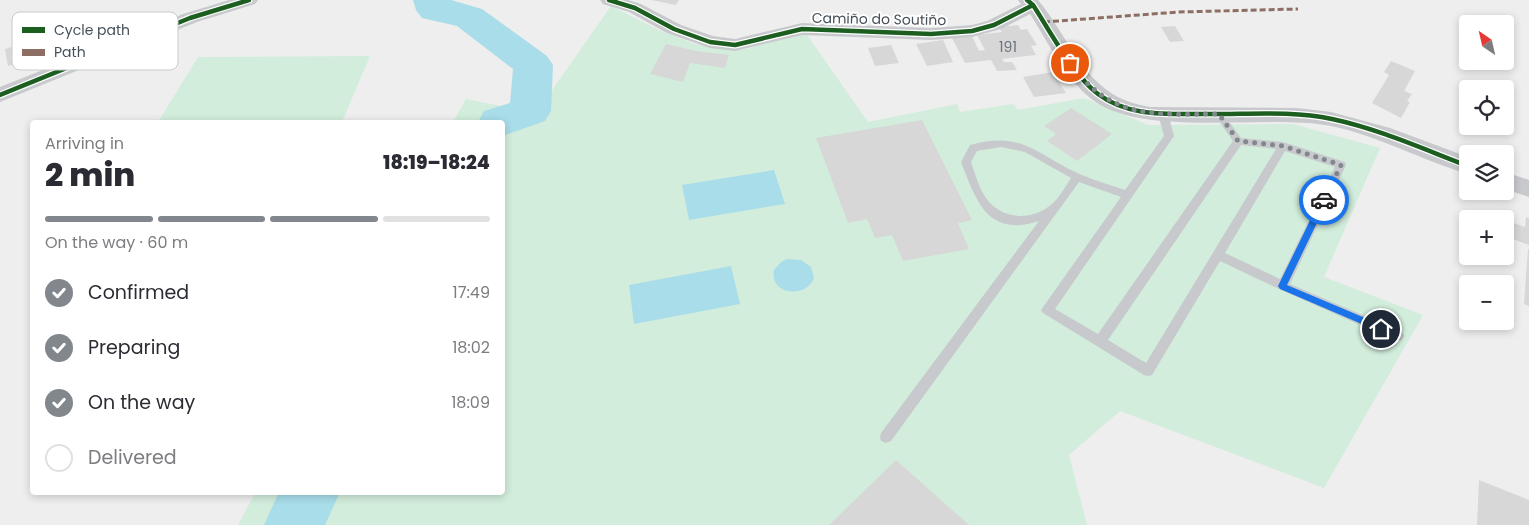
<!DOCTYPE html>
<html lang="en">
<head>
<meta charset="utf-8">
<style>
  :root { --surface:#fff; --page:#f7f7f7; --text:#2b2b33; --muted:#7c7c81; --line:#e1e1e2; --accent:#81878d }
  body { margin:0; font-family:Poppins,sans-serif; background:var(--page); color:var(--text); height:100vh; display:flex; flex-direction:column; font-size:19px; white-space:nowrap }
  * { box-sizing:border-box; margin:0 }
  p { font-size:16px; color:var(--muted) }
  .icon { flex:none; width:28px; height:28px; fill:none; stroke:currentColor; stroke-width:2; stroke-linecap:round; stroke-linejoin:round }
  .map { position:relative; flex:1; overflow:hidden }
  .drawer { position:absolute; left:30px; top:120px; width:475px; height:375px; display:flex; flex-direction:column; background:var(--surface); border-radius:5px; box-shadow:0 2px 8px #0003 }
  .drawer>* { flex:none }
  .needle { width:32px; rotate:326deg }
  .controls { position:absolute; left:1459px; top:15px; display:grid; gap:10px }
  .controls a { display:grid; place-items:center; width:55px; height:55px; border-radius:5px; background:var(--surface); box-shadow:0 2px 8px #0003; font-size:25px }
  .pin { position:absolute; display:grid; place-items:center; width:42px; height:42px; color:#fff; margin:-21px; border:2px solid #fff; border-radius:50%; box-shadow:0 1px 5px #0007 }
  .courier { position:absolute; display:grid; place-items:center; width:50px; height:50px; margin:-25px; border:4px solid #1a73e8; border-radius:50%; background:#fff; color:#222; box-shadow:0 1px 6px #0007 }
  .summary em { font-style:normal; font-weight:800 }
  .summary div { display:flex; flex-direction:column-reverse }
  .summary { display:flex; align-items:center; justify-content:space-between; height:85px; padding:0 15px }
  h1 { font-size:32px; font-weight:800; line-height:38px }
  .bar { display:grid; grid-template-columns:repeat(4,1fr); gap:8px 5px; align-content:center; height:60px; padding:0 15px }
  .bar i { height:6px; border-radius:4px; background:var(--line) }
  .bar .on { background:var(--accent) }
  .bar p { grid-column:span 4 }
  ol { padding:0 15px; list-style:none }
  li { display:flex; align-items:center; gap:15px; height:55px }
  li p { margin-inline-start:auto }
  li .icon { padding:5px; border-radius:50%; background:var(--accent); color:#fff; stroke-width:4 }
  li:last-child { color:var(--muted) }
  li i { width:28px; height:28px; border:2px solid var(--line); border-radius:50% }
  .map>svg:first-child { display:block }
</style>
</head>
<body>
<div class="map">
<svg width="1529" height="525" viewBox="0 0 1529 525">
  <rect width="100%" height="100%" fill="#eee"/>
  <path fill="#d2eddc" d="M611 6 659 30 695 44 746 49 805 32 868 122 957 104 960 112 1013 104 1018 110 1084 98 1148 125 1293 124 1380 148 1324 277 1423 315 1324 488 1120 411 1069 455 1087 525H238L255 493 502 492V122H453L466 99 536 113Z
    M370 56 342 122H158L198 57Z"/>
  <path fill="#a9dde9" d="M774 170 785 204 689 220 682 185Z
    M787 259 801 260 811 267 814 278C806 299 769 295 774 270L781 262Z
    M731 266 740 304 634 324 629 285Z"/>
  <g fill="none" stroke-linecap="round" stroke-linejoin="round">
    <path fill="#a9dde9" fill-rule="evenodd" d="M413 0H451L482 9 547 56 553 65 551 111 545 121 502 136V122H478L484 111 510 103 513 69 457 26 422 18 416 10Z
      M279 492H340L325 525H264Z"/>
  </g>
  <path fill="#d7d7d8" d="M651 0H679L676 5Z
    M82 25V27L88 25V28L84 29 86 37 49 49 50 52 8 66 5 49Z
    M1018 25 1021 30 1027 29 1037 45 1031 46 1036 55 1002 59 1004 62H1012L1017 70 997 71 991 60 965 63 952 38 972 36 979 51 985 50 977 35 1002 32 999 27Z
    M1175 26 1184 41 1170 42 1161 27Z
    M943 40 953 62 927 66 916 44Z
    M666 44 696 51 729 55 725 68 690 63 683 82 650 74Z
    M891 45 899 63 875 66 868 48Z
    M1391 61 1415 71 1404 91 1412 94 1407 101 1410 102 1401 118 1372 103 1389 75 1384 72Z
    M1053 72 1066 93 1034 97 1023 77Z
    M1071 108 1112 134 1077 161 1047 141 1056 134 1044 126Z
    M922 120 972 220 958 223 969 249 903 261 892 235 875 238 867 219 848 223 816 138Z
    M1526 217 1529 218V245L1505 236V220L1525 227Z
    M1528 249H1529V306L1524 304Z
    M896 460 969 525H829Z
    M1479 480 1529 500V525H1477Z"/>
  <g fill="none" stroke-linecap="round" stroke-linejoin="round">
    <path fill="#c7c9cc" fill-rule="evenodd" d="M1163 111 1168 114 1174 136 1055 309 1098 334 1233 141 1214 114 1219 111 1222 112 1241 138 1283 142 1345 162 1346 165 1290 284 1402 332 1404 336 1402 340 1398 341 1394 340 1279 289 1220 261 1152 375 1148 376 1144 375 1043 313 1041 310 1121 197 1079 182 891 441 886 443 881 441 880 437 881 433 1039 221C987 238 976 200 961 162L970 145C1025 130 1037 156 1082 175 1096 181 1111 185 1125 190L1164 136 1158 114ZM1241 145 1276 149 1146 363 1108 340ZM1001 147 1025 152 1071 178C1065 187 1060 197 1052 204 1031 222 999 220 984 195 978 185 975 173 971 162L977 151ZM1285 151 1335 167 1280 279 1225 253Z"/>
    <path fill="#c7c9cc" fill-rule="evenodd" d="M229 0H258L255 4 197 22 0 102V87L183 14Z
      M600 0H628L641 4 681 25 713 36 735 39 802 23 931 28 972 25 987 21 1021 4 1018 0H1038C1067 34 1082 84 1127 101 1134 104 1143 105 1150 107L1297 108 1331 112 1390 128 1468 157V174C1421 160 1379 136 1331 126 1265 113 1139 140 1089 97 1064 76 1048 42 1030 14L1001 29 972 37 931 40 802 35 735 51 710 48 667 33 629 12 603 4Z
      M1505 172 1529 180V197L1505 189Z"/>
    <path stroke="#8d6e63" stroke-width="3" stroke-dasharray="6 3" stroke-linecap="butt" d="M1044 22 1179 12 1298 9"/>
    <g stroke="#fff" stroke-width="7">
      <path id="cycleway" d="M609 0 635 8 674 29 710 42 735 45 802 29 931 34 972 31 994 25 1033 5
        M1027 0 1033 5C1050 31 1073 75 1098 94 1127 116 1164 114 1199 114 1243 115 1289 110 1332 119 1379 129 1423 149 1468 166
        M0 95 190 18 249 0"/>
    </g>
    <use href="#cycleway" stroke="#1b5e20" stroke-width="4.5"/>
  </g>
  <path fill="#1a73e8" d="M1321 198H1327L1328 200 1287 285 1384 326V331H1378L1280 289 1278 286Z"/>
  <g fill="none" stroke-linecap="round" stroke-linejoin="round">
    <path stroke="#81878d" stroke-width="5" stroke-dasharray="0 9" d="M1070 63C1113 121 1154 114 1219 114L1238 141 1283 146 1341 165 1324 200"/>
  </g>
  <g text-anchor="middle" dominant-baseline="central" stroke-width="4" stroke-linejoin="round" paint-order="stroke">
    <g font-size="14" fill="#465059" stroke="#fff">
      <text transform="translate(879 19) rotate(1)">Camiño do Soutiño</text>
    </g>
    <g font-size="14" fill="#6b727a">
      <text x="1008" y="47">191</text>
    </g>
  </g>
  <rect x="12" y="12" width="166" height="58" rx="8" fill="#fff" stroke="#c8cacd" stroke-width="1"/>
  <rect x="22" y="27" width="23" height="6" fill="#1b5e20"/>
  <rect x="22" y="49" width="23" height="7" fill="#8d6e63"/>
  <g font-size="14" fill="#465059">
    <text x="54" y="35">Cycle path</text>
    <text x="54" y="57">Path</text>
  </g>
</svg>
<div class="controls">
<a><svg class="needle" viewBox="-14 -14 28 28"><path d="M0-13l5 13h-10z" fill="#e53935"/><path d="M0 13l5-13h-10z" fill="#7c7c81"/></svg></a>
<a><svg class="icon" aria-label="locate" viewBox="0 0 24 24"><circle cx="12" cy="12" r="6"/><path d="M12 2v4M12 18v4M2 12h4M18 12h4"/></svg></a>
<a><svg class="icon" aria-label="layers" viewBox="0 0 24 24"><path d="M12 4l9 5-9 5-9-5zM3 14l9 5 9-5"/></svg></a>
<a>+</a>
<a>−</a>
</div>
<div class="pin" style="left:1070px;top:63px;background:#ea580c"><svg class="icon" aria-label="bag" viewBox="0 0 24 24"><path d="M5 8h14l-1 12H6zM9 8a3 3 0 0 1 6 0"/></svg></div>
<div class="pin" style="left:1381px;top:329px;background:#1f2937"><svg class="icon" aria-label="home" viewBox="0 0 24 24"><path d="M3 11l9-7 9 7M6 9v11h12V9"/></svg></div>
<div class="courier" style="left:1324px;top:200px"><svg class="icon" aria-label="car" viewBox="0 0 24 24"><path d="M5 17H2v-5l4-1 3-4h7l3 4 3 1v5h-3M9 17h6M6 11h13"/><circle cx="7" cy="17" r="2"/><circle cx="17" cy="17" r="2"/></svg></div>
<section class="drawer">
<div class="summary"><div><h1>2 min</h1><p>Arriving in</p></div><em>18:19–18:24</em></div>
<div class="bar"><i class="on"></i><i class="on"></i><i class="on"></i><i></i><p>On the way · 60 m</p></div>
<ol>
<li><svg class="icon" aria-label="check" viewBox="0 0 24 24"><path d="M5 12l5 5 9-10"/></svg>Confirmed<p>17:49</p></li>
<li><svg class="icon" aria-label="check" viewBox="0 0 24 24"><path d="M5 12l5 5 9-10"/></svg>Preparing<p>18:02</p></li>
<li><svg class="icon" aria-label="check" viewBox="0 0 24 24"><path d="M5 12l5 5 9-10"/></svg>On the way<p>18:09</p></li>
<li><i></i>Delivered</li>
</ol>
</section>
</div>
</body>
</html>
